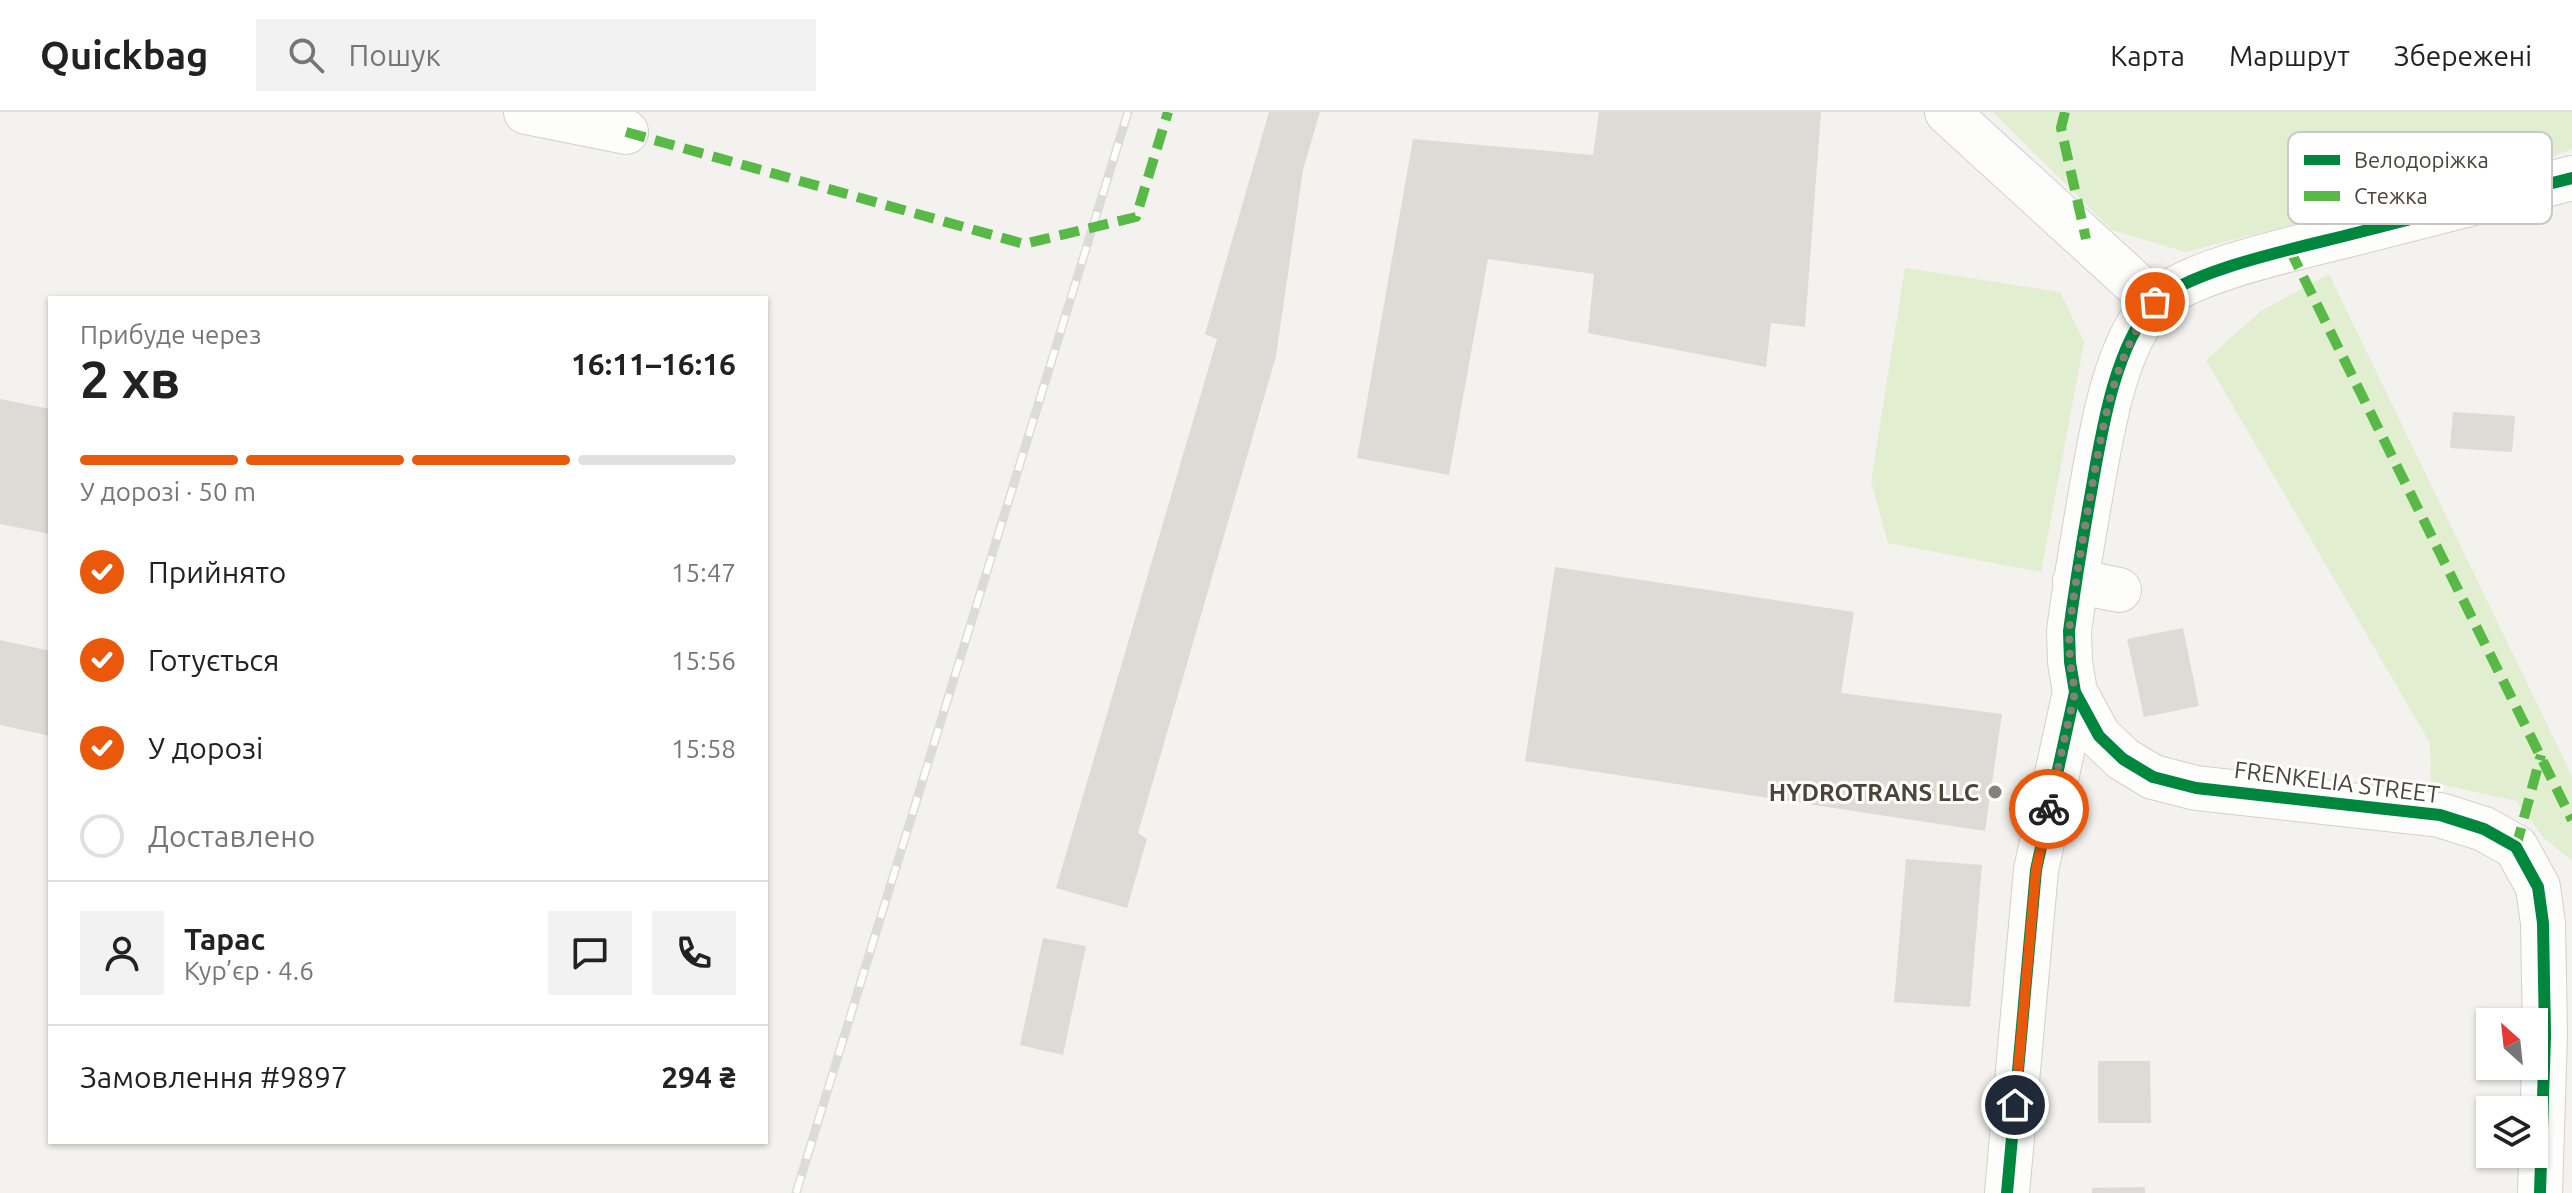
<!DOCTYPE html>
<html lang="uk">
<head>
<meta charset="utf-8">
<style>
  :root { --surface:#fff; --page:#f2f2f2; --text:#222; --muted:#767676; --line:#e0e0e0; --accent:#ea580c }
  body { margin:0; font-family:Ubuntu,sans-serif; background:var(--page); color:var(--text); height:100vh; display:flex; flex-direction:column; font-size:30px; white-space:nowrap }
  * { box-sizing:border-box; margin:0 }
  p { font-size:26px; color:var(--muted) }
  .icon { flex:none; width:44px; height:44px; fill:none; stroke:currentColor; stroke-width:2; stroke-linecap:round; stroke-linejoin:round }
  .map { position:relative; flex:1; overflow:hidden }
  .panel { position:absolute; left:48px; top:184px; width:720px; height:848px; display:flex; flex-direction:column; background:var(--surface); border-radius:0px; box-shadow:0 2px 6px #0004 }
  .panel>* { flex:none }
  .needle { width:52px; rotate:333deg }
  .fabs { position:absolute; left:2476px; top:896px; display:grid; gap:16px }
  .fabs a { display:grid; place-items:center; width:72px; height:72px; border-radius:0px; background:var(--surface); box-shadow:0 2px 6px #0004; font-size:40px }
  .pin { position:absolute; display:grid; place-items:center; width:68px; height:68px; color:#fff; margin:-34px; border:4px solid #fff; border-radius:50%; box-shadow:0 2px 8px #0007 }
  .courier { position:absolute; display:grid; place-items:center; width:80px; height:80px; margin:-40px; border:6px solid #ea580c; border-radius:50%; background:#fff; color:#222; box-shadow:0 2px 10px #0007 }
  .headline em { font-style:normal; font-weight:700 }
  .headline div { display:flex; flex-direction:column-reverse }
  .headline { display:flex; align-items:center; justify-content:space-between; height:136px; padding:0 32px }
  h1 { font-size:52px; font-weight:700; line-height:60px }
  .bar { display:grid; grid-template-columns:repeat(4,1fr); gap:12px 8px; align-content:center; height:96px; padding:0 32px }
  .bar i { height:10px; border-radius:6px; background:var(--line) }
  .bar .on { background:var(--accent) }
  .bar p { grid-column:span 4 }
  .line { display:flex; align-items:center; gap:20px; padding:0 32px; border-top:2px solid var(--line) }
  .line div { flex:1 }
  .round { display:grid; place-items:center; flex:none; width:84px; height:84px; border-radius:0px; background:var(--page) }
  ol { padding:0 32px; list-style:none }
  li { display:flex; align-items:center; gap:24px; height:88px }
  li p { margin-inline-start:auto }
  li .icon { padding:8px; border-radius:50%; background:var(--accent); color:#fff; stroke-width:4 }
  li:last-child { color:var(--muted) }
  li i { width:44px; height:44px; border:4px solid var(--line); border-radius:50% }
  header { display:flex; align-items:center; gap:48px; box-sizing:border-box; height:112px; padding:0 40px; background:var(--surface); border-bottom:2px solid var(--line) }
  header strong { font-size:38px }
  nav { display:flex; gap:44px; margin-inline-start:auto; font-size:28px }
  .search { width:560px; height:72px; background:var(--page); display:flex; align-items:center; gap:20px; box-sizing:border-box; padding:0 28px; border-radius:0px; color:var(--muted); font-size:30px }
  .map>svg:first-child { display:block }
</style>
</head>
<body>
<header>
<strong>Quickbag</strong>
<div class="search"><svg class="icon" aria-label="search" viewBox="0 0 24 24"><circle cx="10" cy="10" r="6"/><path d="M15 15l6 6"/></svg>Пошук</div>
<nav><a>Карта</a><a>Маршрут</a><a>Збережені</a></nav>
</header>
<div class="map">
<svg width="2572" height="1081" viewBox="0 0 2572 1081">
  <rect width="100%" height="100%" fill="#f4f2ee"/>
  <path fill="#e1eecf" d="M1993 0H2572V37L2539 50 2185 140 2112 118Z
    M1905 156 2060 180 2084 230 2041 460 1888 431 1871 369Z
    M2329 162 2572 664V749L2544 726 2516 689 2431 670 2430 631 2206 248 2261 199Z"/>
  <path fill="#dedbd6" d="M1269 0H1320L1303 58 1276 244 1138 721 1147 727 1127 796 1056 776 1217 227 1205 222Z
    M1599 0H1821L1805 215 1771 211 1766 255 1588 221 1594 162 1488 147 1449 363 1357 346 1413 27 1593 43Z
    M0 287 50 297V422L0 412Z
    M2453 300 2515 304 2512 340 2450 336Z
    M1555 455 1854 500 1841 581 2002 602 1985 719 1525 649Z
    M2183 516 2199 594 2144 605 2127 527Z
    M0 528 50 539V624L0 613Z
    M1906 747 1982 753 1970 895 1894 890Z
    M1043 826 1086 834 1063 943 1020 933Z
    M2098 949H2150L2151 1011H2098Z
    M2145 1075V1081H2092V1076Z"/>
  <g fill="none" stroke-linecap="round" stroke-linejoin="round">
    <g stroke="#d2d0cb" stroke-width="46">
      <path id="minor" d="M526 0 626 20
        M1947 0 2155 190
        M2075 469 2119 478
        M2007 1081 2036 758 2075 580
        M2540 1081 2545 923 2543 811 2538 775 2516 735 2484 717 2440 703 2196 676 2153 665 2123 647 2099 624 2075 580 2070 550 2069 519C2075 474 2082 431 2090 386 2100 330 2113 235 2154 192 2185 159 2301 135 2348 123 2423 104 2497 85 2572 66"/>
    </g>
    <use href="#minor" stroke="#fdfdfc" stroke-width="44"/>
    <g stroke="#dbdbda" stroke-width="9">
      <path id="rail" d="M796 1081 1128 0"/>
    </g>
    <use href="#rail" stroke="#fff" stroke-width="6" stroke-dasharray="18" stroke-linecap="butt"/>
    <path stroke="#58b947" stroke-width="10" stroke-dasharray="20 10" stroke-linecap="butt" d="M2065 0 2061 16 2086 127
      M626 20 1024 132 1136 105 1168 0
      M2290 138 2572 708
      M2516 735 2541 643"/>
    <g stroke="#fff" stroke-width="17">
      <path id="cycleway" d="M2007 1081 2036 758 2075 580
        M2540 1081 2545 923 2543 811 2538 775 2516 735 2484 717 2440 703 2196 676 2153 665 2123 647 2099 624 2075 580 2070 550 2069 519C2075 474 2082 431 2090 386 2100 330 2113 235 2154 192 2185 159 2301 135 2348 123 2423 104 2497 85 2572 66"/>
    </g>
    <use href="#cycleway" stroke="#00873e" stroke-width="12"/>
  </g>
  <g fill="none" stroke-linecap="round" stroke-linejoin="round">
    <path stroke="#868178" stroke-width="8" stroke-dasharray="0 14.4" d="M2049 697 2075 580 2070 550 2069 519C2075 472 2083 426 2091 380 2103 314 2113 244 2155 190"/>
    <path stroke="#ea580c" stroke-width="10" d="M2015 993 2036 758 2049 697"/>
  </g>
  <circle fill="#868178" stroke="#fff" stroke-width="3" cx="1995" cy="680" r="8"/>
  <g text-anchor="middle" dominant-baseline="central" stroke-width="6" stroke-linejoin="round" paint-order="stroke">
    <g font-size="24" fill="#4b4439" stroke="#fff">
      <text transform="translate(2337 670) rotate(7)">FRENKELIA STREET</text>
    </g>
    <g font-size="24" font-weight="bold" fill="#4b4439" stroke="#fff" text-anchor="end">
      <text x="1979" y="680">HYDROTRANS LLC</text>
    </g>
  </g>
  <rect x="2288" y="20" width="264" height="92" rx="12" fill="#fff" stroke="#c9c7c4" stroke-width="2"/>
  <rect x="2304" y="43" width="36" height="10" fill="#00873e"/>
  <rect x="2304" y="79" width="36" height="10" fill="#58b947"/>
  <g font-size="22" fill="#4b4439">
    <text x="2354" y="56">Велодоріжка</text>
    <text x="2354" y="92">Стежка</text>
  </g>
</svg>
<div class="fabs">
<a><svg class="needle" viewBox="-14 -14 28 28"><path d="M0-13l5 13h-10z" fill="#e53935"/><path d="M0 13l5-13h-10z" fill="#767676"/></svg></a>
<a><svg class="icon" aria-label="layers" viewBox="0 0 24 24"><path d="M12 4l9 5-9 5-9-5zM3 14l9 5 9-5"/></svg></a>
</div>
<div class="pin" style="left:2155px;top:190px;background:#ea580c"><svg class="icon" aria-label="bag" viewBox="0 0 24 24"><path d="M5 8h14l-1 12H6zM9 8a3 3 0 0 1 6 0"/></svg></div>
<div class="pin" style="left:2015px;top:993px;background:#1f2937"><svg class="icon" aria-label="home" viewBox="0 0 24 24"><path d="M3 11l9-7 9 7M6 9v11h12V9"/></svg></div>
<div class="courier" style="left:2049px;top:697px"><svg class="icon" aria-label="bike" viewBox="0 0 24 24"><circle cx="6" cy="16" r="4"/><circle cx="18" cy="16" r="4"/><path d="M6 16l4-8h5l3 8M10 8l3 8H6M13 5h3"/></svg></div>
<section class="panel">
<div class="headline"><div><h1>2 хв</h1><p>Прибуде через</p></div><em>16:11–16:16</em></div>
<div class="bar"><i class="on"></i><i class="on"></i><i class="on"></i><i></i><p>У дорозі · 50 m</p></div>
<ol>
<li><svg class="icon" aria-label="check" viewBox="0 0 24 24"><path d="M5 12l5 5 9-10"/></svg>Прийнято<p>15:47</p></li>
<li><svg class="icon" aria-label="check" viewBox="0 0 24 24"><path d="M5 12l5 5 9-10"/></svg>Готується<p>15:56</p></li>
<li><svg class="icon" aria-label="check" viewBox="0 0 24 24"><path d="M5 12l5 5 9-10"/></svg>У дорозі<p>15:58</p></li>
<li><i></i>Доставлено</li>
</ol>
<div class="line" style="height:144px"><a class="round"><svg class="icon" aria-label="person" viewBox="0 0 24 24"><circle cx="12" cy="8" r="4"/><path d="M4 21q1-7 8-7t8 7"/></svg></a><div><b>Тарас</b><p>Кур’єр · 4.6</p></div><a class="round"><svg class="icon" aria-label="chat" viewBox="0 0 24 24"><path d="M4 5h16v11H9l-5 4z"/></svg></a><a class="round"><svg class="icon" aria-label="phone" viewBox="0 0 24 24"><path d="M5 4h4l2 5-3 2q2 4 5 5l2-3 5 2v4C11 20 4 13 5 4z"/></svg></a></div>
<div class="line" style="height:104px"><div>Замовлення #9897</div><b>294 ₴</b></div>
</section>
</div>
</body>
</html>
